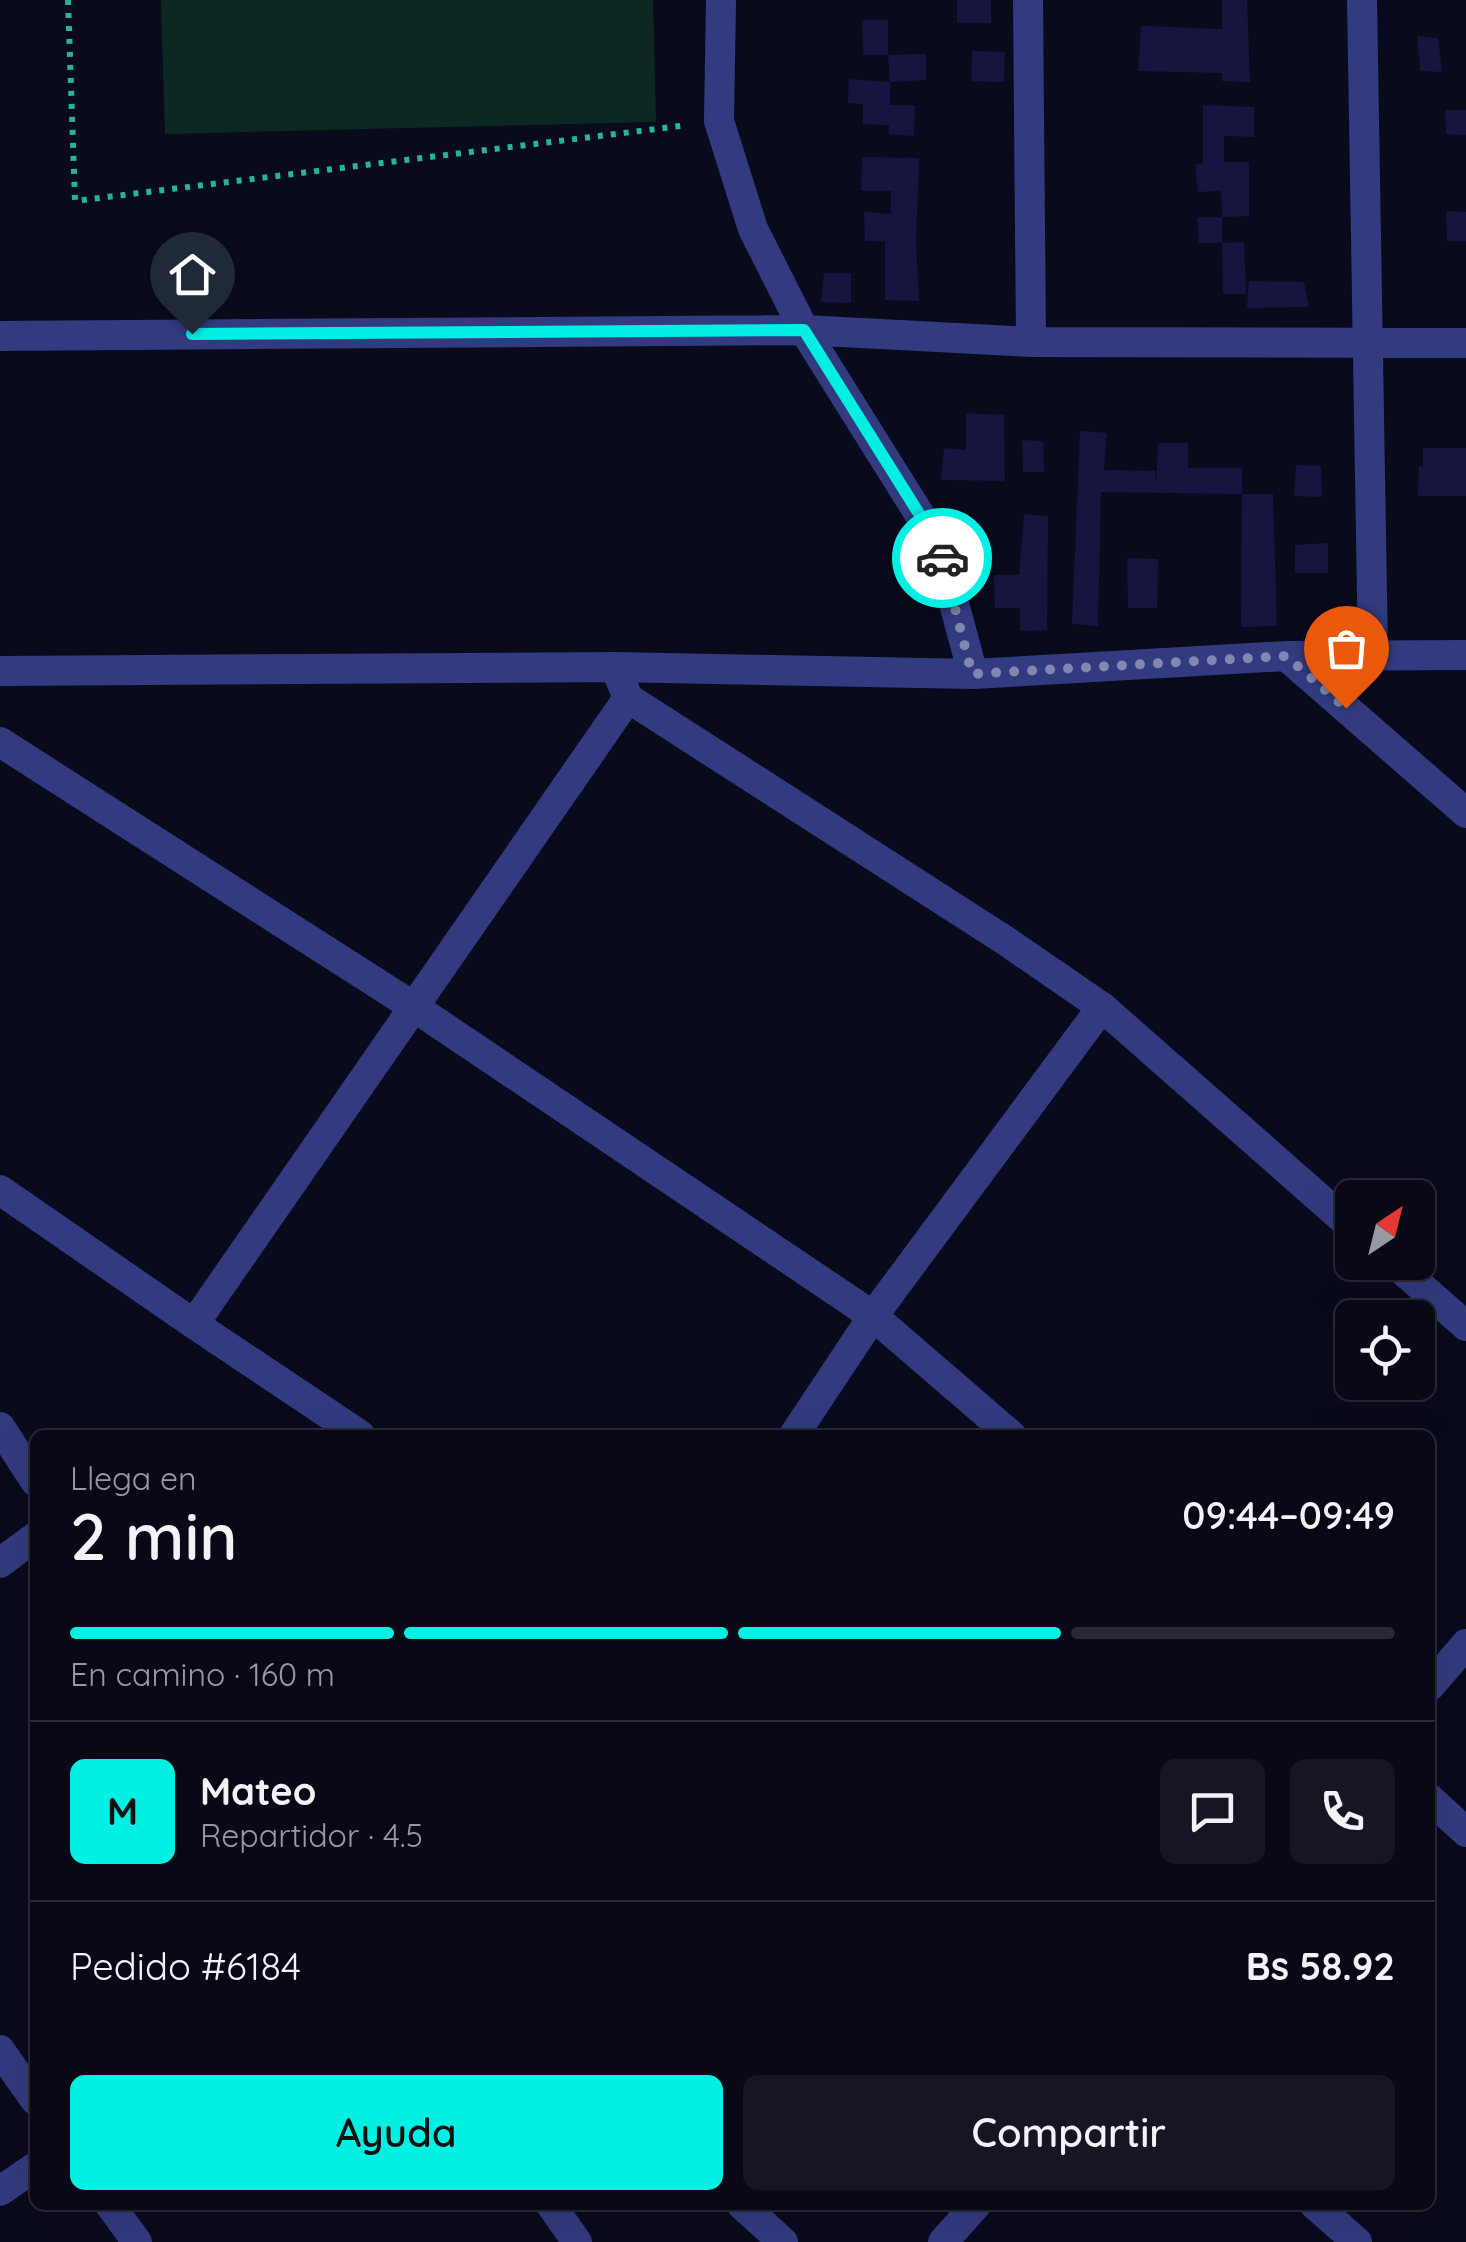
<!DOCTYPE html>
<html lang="es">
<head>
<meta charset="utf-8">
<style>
  :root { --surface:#080816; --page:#161623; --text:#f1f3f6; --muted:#989aa1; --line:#292935; --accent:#00f1e4 }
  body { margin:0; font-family:Quicksand,sans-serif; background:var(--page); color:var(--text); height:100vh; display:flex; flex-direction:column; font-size:38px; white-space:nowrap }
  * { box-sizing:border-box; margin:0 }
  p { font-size:32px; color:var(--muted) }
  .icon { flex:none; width:55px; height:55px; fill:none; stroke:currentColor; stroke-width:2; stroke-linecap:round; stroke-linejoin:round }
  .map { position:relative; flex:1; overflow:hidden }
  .drawer { position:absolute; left:30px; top:1430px; width:1405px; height:780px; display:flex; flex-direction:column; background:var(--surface); border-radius:15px; box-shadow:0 10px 40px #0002,0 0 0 2px var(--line) }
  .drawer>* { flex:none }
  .needle { width:65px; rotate:35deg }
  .controls { position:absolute; left:1335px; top:1180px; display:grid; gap:20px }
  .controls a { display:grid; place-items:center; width:100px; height:100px; border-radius:15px; background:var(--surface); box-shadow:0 10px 40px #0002,0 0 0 2px var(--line); font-size:50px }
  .pin { position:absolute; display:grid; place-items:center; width:85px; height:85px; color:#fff; margin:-102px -42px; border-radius:50% 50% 50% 0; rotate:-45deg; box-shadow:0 0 10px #0007 }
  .pin .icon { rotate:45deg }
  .courier { position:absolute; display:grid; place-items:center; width:100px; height:100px; margin:-50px; border:8px solid #00f1e4; border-radius:50%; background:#fff; color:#222; box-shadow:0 2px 12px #0007 }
  .overview em { font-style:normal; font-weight:600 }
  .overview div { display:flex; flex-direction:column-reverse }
  .overview { display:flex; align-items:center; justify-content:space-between; height:170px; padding:0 40px }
  h1 { font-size:65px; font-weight:600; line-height:75px }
  .bar { display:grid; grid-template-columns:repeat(4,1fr); gap:15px 10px; align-content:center; height:120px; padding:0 40px }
  .bar i { height:12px; border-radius:8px; background:var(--line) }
  .bar .selected { background:var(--accent) }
  .bar p { grid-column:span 4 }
  .line { display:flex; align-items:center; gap:25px; padding:0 40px; border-top:2px solid var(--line) }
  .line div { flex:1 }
  .round { display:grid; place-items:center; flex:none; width:105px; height:105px; border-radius:15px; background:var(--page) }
  .cta { display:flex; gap:20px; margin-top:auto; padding:20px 40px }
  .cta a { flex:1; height:115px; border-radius:15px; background:var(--accent); color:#111; font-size:40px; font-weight:600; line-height:115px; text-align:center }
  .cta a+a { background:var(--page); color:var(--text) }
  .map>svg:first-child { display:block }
</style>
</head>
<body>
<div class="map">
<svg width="1466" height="2242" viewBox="0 0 1466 2242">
  <rect width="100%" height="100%" fill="#0a0a1d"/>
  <path fill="#0d2722" d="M161 0H653L656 122 165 134Z"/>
  <path fill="#17153f" d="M957 0H991V23H957Z
    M1222 0H1247L1250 82 1222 81V73L1138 71 1141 26 1222 29Z
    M862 20H888V55H863Z
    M1417 36 1438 38 1442 72 1420 71Z
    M972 51 1005 52 1004 82 971 81Z
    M926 54V80L890 82V105H915L914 136 889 134V125L863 124V104L848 103 849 79 890 82 888 55Z
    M1203 105 1254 107V137L1224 136V162H1249V216L1222 217 1221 191 1198 192 1195 165 1203 163Z
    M1445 110H1466V135L1446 134Z
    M862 157 919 158 916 241 919 301 885 300V241H865L864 212 891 214V191H861Z
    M1446 211 1466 212V241H1447Z
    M1197 217H1222V243H1199Z
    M1244 242 1246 294H1223L1222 243Z
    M824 273H851V303L821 302Z
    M1249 281 1304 282 1309 307 1247 308Z
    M966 413 1004 415 1005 481 941 480 944 448 966 450Z
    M1080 431 1107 433 1104 470 1155 471 1156 485 1158 443H1188V468H1242V494H1273L1277 626 1241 627 1242 494 1101 492 1098 626 1072 624Z
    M1022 440 1043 441 1044 472H1023Z
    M1423 448H1466V496H1418L1419 466 1423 467Z
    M1296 465 1321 466 1322 497 1294 496Z
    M1024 514 1048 516 1047 630 1020 631V608H995L994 575H1019Z
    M1328 543V573H1295V545Z
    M1127 558 1158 559 1157 608H1128Z"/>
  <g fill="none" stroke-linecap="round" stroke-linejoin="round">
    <path stroke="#25b495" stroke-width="6" stroke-dasharray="5 8" stroke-linecap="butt" d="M68 0 75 201 688 125"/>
    <path stroke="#323b7f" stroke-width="30" d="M721 0 719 121 753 229 804 330 938 544 973 674
      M1028 0 1031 342
      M1362 0 1373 654
      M0 336 804 330 1031 342 1466 343
      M1286 656 1466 813
      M615 667 628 698 1006 941 1102 1007 1352 1227
      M0 671 615 667 973 674 1286 656 1466 655
      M0 742 414 1007 873 1316 1011 1435
      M0 1190 194 1324 360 1435
      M1393 1262 1466 1326
      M194 1324 628 698
      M0 1427 35 1481
      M794 1435 873 1316 1102 1007
      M0 1563 35 1537
      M1430 1686 1466 1644
      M1430 1799 1466 1832
      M0 2050 35 2100
      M0 2191 35 2167
      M110 2205 137 2242
      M551 2205 577 2242
      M742 2205 783 2242
      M1315 2205 1357 2242
      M943 2242 976 2205"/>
  </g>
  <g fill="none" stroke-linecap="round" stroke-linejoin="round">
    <path stroke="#8486b0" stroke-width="10" stroke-dasharray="0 18" d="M942 558 972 674 1286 656 1346 708"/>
    <path stroke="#00f1e4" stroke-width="12" d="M192 334 804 330 938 544 942 558"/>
  </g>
</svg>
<div class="controls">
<a><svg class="needle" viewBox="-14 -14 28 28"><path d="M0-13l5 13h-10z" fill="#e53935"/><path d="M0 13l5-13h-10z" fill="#989aa1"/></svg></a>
<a><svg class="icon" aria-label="locate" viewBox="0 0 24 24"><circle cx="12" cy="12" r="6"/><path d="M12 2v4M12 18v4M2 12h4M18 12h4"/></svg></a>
</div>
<div class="pin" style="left:1346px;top:708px;background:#ea580c"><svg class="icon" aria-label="bag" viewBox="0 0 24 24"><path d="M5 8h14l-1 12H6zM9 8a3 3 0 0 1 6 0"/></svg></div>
<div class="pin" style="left:192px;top:334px;background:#1f2937"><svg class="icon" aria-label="home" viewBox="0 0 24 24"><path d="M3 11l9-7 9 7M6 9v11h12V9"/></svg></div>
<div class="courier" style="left:942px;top:558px"><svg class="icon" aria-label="car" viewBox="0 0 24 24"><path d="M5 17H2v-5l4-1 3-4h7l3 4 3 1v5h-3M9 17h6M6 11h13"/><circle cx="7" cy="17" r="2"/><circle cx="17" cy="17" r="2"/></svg></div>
<section class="drawer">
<div class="overview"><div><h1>2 min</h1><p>Llega en</p></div><em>09:44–09:49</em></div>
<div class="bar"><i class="selected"></i><i class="selected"></i><i class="selected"></i><i></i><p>En camino · 160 m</p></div>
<div class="line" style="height:180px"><b class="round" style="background:var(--accent);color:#111">M</b><div><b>Mateo</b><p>Repartidor · 4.5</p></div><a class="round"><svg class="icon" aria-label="chat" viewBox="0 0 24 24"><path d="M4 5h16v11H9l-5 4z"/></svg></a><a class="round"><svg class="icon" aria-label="phone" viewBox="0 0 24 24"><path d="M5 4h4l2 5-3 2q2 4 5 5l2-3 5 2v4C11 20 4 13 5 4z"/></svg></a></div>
<div class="line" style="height:130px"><div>Pedido #6184</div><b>Bs 58.92</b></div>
<div class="cta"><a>Ayuda</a><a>Compartir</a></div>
</section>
</div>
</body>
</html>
